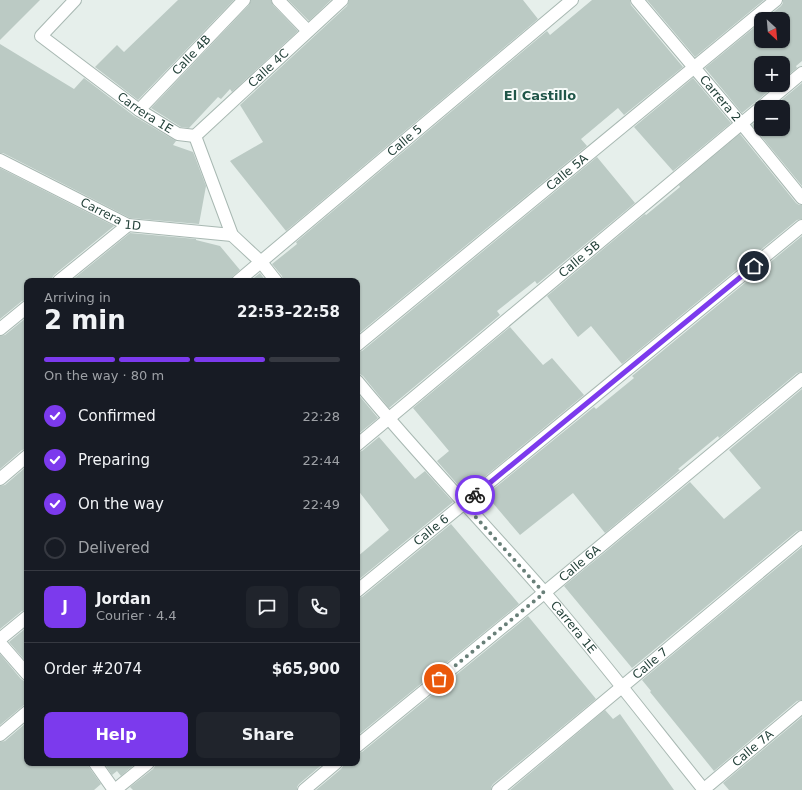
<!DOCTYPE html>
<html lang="en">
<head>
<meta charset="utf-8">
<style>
  :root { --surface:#171b24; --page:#20242c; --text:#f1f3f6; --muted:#9ea1a6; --line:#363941; --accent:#7c3aed }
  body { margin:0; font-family:"DejaVu Sans",sans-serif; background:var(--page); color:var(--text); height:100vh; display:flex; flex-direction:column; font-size:15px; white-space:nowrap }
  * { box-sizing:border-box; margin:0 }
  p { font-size:13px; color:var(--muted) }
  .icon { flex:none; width:22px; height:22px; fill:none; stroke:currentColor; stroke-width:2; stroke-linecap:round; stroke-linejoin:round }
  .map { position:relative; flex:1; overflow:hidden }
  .sheet { position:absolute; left:24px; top:278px; width:336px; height:488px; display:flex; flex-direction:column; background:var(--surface); border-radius:8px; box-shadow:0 1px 3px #0004 }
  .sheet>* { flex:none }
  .needle { width:26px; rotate:154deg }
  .buttons { position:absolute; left:754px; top:12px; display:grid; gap:8px }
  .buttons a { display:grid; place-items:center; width:36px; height:36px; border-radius:8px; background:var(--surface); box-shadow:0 1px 3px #0004; font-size:20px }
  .pin { position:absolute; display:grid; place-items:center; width:34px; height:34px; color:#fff; margin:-17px; border:2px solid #fff; border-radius:50%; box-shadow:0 1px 4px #0007 }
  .courier { position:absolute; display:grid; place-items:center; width:40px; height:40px; margin:-20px; border:3px solid #7c3aed; border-radius:50%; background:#fff; color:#222; box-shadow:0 1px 5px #0007 }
  .head em { font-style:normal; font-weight:700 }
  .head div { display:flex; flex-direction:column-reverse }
  .head { display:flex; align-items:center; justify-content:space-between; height:68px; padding:0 20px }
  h1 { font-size:26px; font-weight:700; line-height:30px }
  .bar { display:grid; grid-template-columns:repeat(4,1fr); gap:6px 4px; align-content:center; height:48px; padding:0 20px }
  .bar i { height:5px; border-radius:3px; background:var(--line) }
  .bar .active { background:var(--accent) }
  .bar p { grid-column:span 4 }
  .line { display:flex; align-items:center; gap:10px; padding:0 20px; border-top:1px solid var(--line) }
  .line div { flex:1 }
  .round { display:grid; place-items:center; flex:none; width:42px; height:42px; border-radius:8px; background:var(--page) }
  ol { padding:0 20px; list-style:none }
  li { display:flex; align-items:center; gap:12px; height:44px }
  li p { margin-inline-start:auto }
  li .icon { padding:4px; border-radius:50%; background:var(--accent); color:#fff; stroke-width:4 }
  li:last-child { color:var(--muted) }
  li i { width:22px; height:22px; border:2px solid var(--line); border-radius:50% }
  .action { display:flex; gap:8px; margin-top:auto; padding:8px 20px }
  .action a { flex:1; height:46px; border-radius:8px; background:var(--accent); color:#fff; font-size:16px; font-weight:700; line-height:46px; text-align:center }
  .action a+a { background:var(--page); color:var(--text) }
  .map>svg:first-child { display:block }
</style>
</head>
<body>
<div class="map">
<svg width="802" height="790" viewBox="0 0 802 790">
  <rect width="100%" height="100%" fill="#e6efeb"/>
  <path fill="#bbcac4" d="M0 0H40L0 40Z
    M178 0H234L138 100 95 67 117 45 124 52Z
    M251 0H271L273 5 298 31 232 92 230 89 221 99 218 97 189 128 181 127 151 108 249 5Z
    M288 0H331L309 21Z
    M349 0H523L538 19 286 231 230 161 263 142 240 105 347 6Z
    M592 0H630L631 5 683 67 624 115 618 108 581 139 587 146 357 335V281H283L282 276 272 264 297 244 296 242 547 31 550 35Z
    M647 0H764L695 57Z
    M783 0H802V61L796 66 797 68 783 79V63H761V85H776L742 113 705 68 761 22V41H783V19H765L781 6 783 3Z
    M0 44 74 89 84 78 134 116 176 141 173 145 193 152 206 186 199 224 130 218 3 153H0Z
    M693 78 731 123 673 171 634 127Z
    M802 83V186L752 125 761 117V129H783V107H773Z
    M740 134 796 203 799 205H802V219L797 220 622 364 591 326 578 337 547 296 645 214 646 215 680 187 679 185Z
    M597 157 635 203 537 284 535 281 497 311 500 315 389 408 363 376 360 374H357V352L362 351Z
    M0 168 114 226 54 275 52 278V281H27V300L22 301 0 319Z
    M130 233 196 239V240L220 246 240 270 233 276 231 281H71Z
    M802 236V372L797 373 719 438 718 436 678 469 680 470 605 533 573 493 520 535 486 495 594 407 596 409 634 378 632 376Z
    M260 273 266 281H250Z
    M27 317V449L22 450 0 469V336L5 335Z
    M510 327 543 365 552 358 584 395 465 493 437 461 449 451 413 408Z
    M802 389V530L797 531 632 668 564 586 690 482 724 519 761 488 729 450Z
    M357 393 378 418 357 435Z
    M379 437 415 479 425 471 453 502 357 581V557L389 530 357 489V452L362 451Z
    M27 466V610L22 611 0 629V486L5 485Z
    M451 524 519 604 357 736V598L362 597Z
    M802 547V700L797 701 714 771 650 692 651 691 642 680Z
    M528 616 596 699 493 784 491 787V790H316L341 769 343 766V763H357V753L362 752Z
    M27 627V663L9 642Z
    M0 654 21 679 24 681H27V702L24 704V705L0 725Z
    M605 710 613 719 620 714 674 790H510Z
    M802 717V790H729L723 783Z
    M27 722V763H88L89 767 101 784 94 790H0V742L5 741Z
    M104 763H136L121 776 117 771 112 775Z
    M155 763H324L299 784 297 787V790H133L130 787 153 769 155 766Z"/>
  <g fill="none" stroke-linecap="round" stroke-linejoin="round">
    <g stroke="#a8b8b2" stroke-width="14">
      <g id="minor">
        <path id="s1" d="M75 0 41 36 139 110 178 134 195 136"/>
        <path d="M278 0 308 31"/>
        <path id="s2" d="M637 0 741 123 802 198"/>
        <path id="s3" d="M139 110 244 0"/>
        <path id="s4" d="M195 136 342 0"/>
        <path d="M195 136 232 235 261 262 276 281"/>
        <path id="s5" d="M0 160 128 225 232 235"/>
        <path d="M59 281 128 225"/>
        <path id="s6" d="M238 281 572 0"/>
        <path d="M0 329 27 307"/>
        <path id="s7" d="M357 345 776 0"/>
        <path id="s8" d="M357 381C417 454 482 521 544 592 599 656 651 724 704 790"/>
        <path id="s9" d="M357 445 802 73"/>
        <path d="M0 479 27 456"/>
        <path id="s10" d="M357 591 802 226"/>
        <path d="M0 639 27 617"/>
        <path d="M0 643 27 674"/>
        <path d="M0 735 27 712"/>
        <path id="s11" d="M357 746 544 593 802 379"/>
        <path d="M95 763 114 790"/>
        <path d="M115 790 148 763"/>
        <path d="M304 790 336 763"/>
        <path id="s12" d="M498 790 802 537"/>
        <path id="s13" d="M703 790 802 707"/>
      </g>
    </g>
    <use href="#minor" stroke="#fff" stroke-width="12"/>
  </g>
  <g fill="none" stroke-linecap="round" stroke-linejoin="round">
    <path stroke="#687f78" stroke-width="4" stroke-dasharray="0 7.2" d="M439 679 544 593 464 504 475 495"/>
    <path stroke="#7c3aed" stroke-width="5" d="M475 495 754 266"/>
  </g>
  <g text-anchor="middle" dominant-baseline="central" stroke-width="4" stroke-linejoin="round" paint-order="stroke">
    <g font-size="12" fill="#24423a" stroke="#f7fbf9">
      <text stroke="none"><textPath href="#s3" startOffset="76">Calle 4B</textPath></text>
      <text stroke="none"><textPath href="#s4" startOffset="100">Calle 4C</textPath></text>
      <text stroke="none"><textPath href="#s2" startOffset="129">Carrera 2</textPath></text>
      <text stroke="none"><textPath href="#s1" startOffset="179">Carrera 1E</textPath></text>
      <text stroke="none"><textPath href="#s6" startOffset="218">Calle 5</textPath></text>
      <text stroke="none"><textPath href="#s7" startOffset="272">Calle 5A</textPath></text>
      <text stroke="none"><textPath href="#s5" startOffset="124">Carrera 1D</textPath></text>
      <text stroke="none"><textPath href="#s9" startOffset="290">Calle 5B</textPath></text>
      <text stroke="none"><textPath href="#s10" startOffset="96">Calle 6</textPath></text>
      <text stroke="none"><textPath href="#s11" startOffset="288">Calle 6A</textPath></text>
      <text stroke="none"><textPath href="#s8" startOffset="328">Carrera 1E</textPath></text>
      <text stroke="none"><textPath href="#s12" startOffset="198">Calle 7</textPath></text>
      <text stroke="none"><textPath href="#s13" startOffset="65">Calle 7A</textPath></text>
    </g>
    <g font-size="13" font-weight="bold" fill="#1f5548" stroke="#f7fbf9">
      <text x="540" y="95">El Castillo</text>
    </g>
  </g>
</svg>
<div class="buttons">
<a><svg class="needle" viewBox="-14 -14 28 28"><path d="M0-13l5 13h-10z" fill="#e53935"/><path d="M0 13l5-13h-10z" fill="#9ea1a6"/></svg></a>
<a>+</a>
<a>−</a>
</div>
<div class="pin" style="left:439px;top:679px;background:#ea580c"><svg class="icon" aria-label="bag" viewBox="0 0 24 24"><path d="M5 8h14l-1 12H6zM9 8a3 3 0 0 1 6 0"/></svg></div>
<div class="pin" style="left:754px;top:266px;background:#1f2937"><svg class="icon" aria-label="home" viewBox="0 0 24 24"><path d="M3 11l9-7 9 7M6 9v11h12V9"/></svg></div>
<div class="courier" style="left:475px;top:495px"><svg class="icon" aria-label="bike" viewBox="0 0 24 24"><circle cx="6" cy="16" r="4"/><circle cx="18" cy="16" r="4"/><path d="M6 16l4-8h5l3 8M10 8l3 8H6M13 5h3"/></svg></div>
<section class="sheet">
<div class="head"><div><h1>2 min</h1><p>Arriving in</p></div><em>22:53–22:58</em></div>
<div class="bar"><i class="active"></i><i class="active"></i><i class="active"></i><i></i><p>On the way · 80 m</p></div>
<ol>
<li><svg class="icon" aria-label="check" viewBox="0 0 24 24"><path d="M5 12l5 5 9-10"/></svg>Confirmed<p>22:28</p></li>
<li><svg class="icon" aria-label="check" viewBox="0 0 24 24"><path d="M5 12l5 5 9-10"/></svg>Preparing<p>22:44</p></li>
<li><svg class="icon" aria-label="check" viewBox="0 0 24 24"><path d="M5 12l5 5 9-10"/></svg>On the way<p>22:49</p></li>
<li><i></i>Delivered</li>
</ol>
<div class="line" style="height:72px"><b class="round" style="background:var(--accent);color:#fff">J</b><div><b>Jordan</b><p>Courier · 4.4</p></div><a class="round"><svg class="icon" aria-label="chat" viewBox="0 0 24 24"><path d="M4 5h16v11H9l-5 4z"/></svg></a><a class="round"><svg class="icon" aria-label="phone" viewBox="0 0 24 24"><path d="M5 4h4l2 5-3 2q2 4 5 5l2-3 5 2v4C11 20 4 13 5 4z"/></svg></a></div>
<div class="line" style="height:52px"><div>Order #2074</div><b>$65,900</b></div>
<div class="action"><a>Help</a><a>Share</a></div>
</section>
</div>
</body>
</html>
